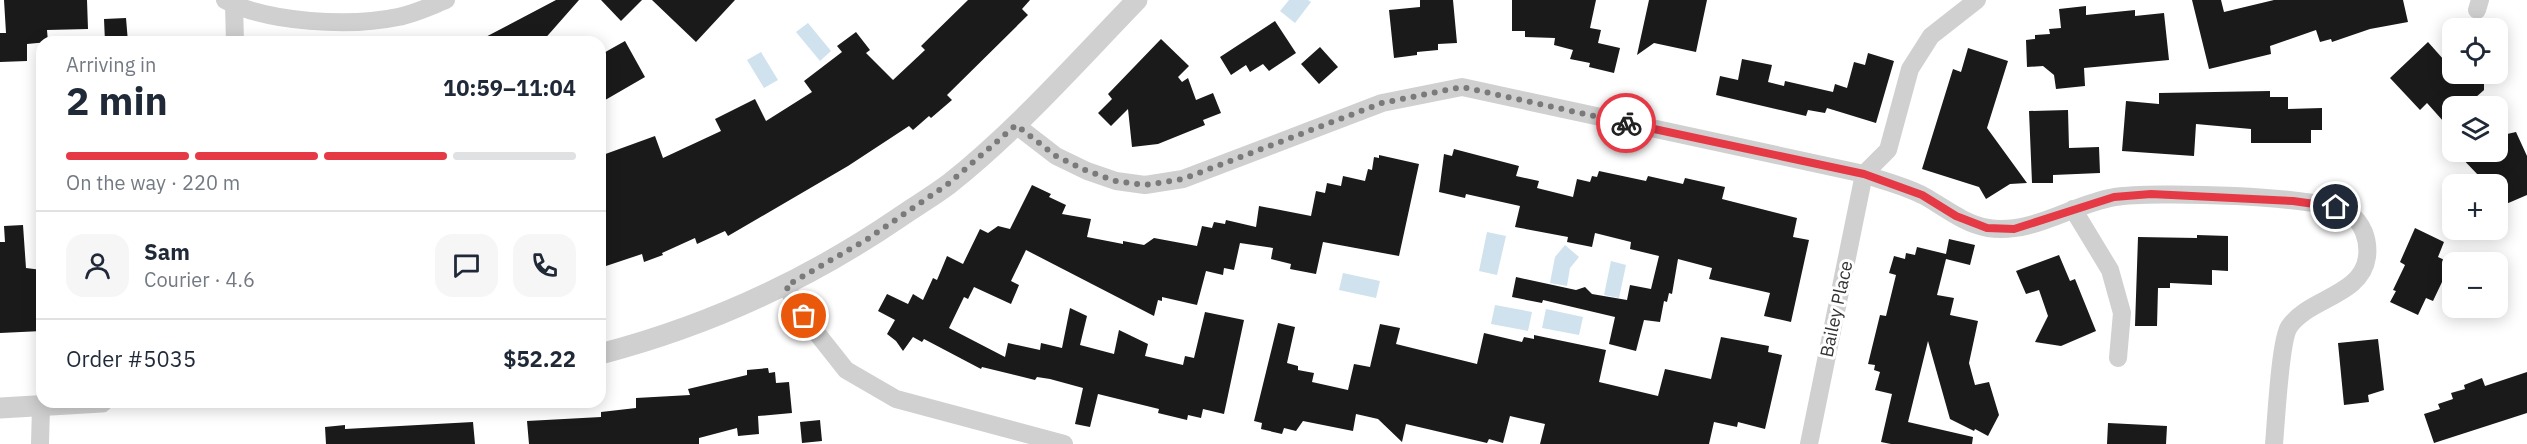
<!DOCTYPE html>
<html lang="en">
<head>
<meta charset="utf-8">
<style>
  :root { --surface:#fff; --page:#f6f6f7; --text:#1f2937; --muted:#747a83; --line:#e0e1e3; --accent:#e63946 }
  body { margin:0; font-family:"IBM Plex Sans",sans-serif; background:var(--page); color:var(--text); height:100vh; display:flex; flex-direction:column; font-size:22px; white-space:nowrap }
  * { box-sizing:border-box; margin:0 }
  p { font-size:20px; color:var(--muted) }
  .icon { flex:none; width:33px; height:33px; fill:none; stroke:currentColor; stroke-width:2; stroke-linecap:round; stroke-linejoin:round }
  .map { position:relative; flex:1; overflow:hidden }
  .drawer { position:absolute; left:36px; top:36px; width:570px; height:372px; display:flex; flex-direction:column; background:var(--surface); border-radius:18px; box-shadow:0 3px 15px #0003 }
  .drawer>* { flex:none }
  .fabs { position:absolute; left:2442px; top:18px; display:grid; gap:12px }
  .fabs a { display:grid; place-items:center; width:66px; height:66px; border-radius:12px; background:var(--surface); box-shadow:0 3px 15px #0003; font-size:30px }
  .pin { position:absolute; display:grid; place-items:center; width:51px; height:51px; color:#fff; margin:-26px; border:3px solid #fff; border-radius:50%; box-shadow:0 2px 6px #0007 }
  .courier { position:absolute; display:grid; place-items:center; width:60px; height:60px; margin:-30px; border:4px solid #e63946; border-radius:50%; background:#fff; color:#222; box-shadow:0 2px 8px #0007 }
  .overview em { font-style:normal; font-weight:800 }
  .overview div { display:flex; flex-direction:column-reverse }
  .overview { display:flex; align-items:center; justify-content:space-between; height:102px; padding:0 30px }
  h1 { font-size:39px; font-weight:800; line-height:45px }
  .bar { display:grid; grid-template-columns:repeat(4,1fr); gap:9px 6px; align-content:center; height:72px; padding:0 30px }
  .bar i { height:8px; border-radius:4px; background:var(--line) }
  .bar .selected { background:var(--accent) }
  .bar p { grid-column:span 4 }
  .line { display:flex; align-items:center; gap:15px; padding:0 30px; border-top:2px solid var(--line) }
  .line div { flex:1 }
  .round { display:grid; place-items:center; flex:none; width:63px; height:63px; border-radius:18px; background:var(--page) }
  .map>svg:first-child { display:block }
</style>
</head>
<body>
<div class="map">
<svg width="2527" height="444" viewBox="0 0 2527 444">
  <rect width="100%" height="100%" fill="#fff"/>
  <path fill="#cfe2ee" d="M1289 0H1308L1311 2 1295 23 1280 11Z
    M808 23 831 51 820 61 796 32Z
    M761 52 778 80 764 88 747 60Z
    M1487 232 1506 236 1497 275 1479 271Z
    M1565 245 1579 257 1570 268 1567 286 1550 283 1555 257Z
    M1611 261 1626 265 1619 298 1604 295Z
    M1343 273 1380 281 1376 298 1339 290Z
    M1495 305 1532 312 1528 331 1491 324Z
    M1546 309 1583 317 1579 335 1542 328Z"/>
  <path fill="#1a1a1a" d="M4 0H87L88 29 47 30 48 42 27 44V61L0 62V33H6Z
    M556 0H579L542 42H476Z
    M601 0H642L621 21Z
    M652 0H735L696 42Z
    M968 0H1030L1022 9 1028 15 947 95 952 100 931 118 929 116 913 130 909 126 848 166 728 236 725 231 697 244 695 238 662 253 663 255 644 262 642 254 600 268V156L655 136 663 158 721 131 715 119 755 99 766 121 812 92 804 81 842 52 837 46 856 32 870 50 866 53 893 80 925 50 921 46Z
    M1420 0H1453L1457 43 1438 44V50L1417 52V55L1394 58 1389 10 1420 7Z
    M1512 0H1596L1590 28 1601 30 1598 43 1620 48 1614 73 1589 67 1590 63 1570 59 1573 50 1554 45 1555 38 1525 37V31H1512Z
    M1649 0H1707L1696 52 1654 43 1637 55Z
    M2192 0H2221L2224 12 2274 0H2403L2408 22 2370 29 2332 42 2331 39 2320 42 2316 30 2270 46 2271 54 2209 69Z
    M2086 6V15L2135 10V16L2164 13 2169 60 2084 68 2085 86 2056 89 2054 75 2043 66 2027 67 2026 40 2035 39V35L2050 34 2049 29 2061 28 2059 9Z
    M126 18 128 42H105L104 19Z
    M1275 21 1296 53 1269 71 1263 64 1250 72 1246 65 1231 75 1220 57Z
    M1161 39 1189 66 1178 77 1182 82 1188 78 1196 100 1213 93 1221 113 1203 120 1205 125 1158 144 1132 147 1128 109 1111 126 1098 113 1112 99 1108 94Z
    M625 41 645 77 600 103V55Z
    M2428 42 2452 69V74H2484V90L2466 106H2452V131L2427 103 2420 110 2390 78Z
    M1320 47 1338 67 1319 84 1301 64Z
    M1968 48 2008 61 1987 128 2027 183 2010 184 1986 199 1979 187 1922 169 1953 69 1961 72Z
    M1868 53 1894 61 1876 123 1827 108 1825 113 1808 110 1806 116 1716 95 1720 76 1738 80 1742 59 1772 65 1768 82 1784 86 1785 81 1833 92 1835 84 1847 88 1854 62 1865 65Z
    M2270 91V97H2288V109L2322 108V130H2311V143H2251V129L2196 124 2194 156 2122 151 2126 101 2159 104V93Z
    M2068 110 2069 148 2099 147 2100 173 2053 175V183H2032L2029 111Z
    M2516 132 2527 156V195L2506 204 2498 184H2483L2480 177 2456 152H2498V136Z
    M1454 149 1519 166 1516 176 1539 181 1537 188 1573 197 1577 179 1590 182 1592 176 1597 177 1599 171 1646 181 1648 176 1683 184 1685 178 1725 187 1722 199 1797 218 1793 237 1809 240 1791 322 1764 316 1770 293 1709 279 1712 268 1678 259 1672 294 1669 293 1667 302 1664 301 1660 322 1644 320 1636 351 1609 344 1615 317 1543 300 1542 303 1512 297 1516 277 1576 290 1585 287 1592 294 1627 300 1630 285 1651 289 1659 256 1630 249 1631 242 1595 233 1592 247 1567 242 1568 237 1515 227 1520 206 1466 194 1465 198 1439 192 1444 154 1452 156Z
    M1379 155 1419 164 1399 256 1323 242 1316 274 1290 269 1291 264 1271 259 1273 248 1240 243 1234 270 1224 268 1223 275 1206 271 1197 305 1162 297V301L1158 300 1154 316 1026 250 1011 281 1019 285 1011 304 974 287 968 299 964 297 949 328 1005 357 1008 343 1040 350 1041 343 1062 348 1070 308 1087 316 1080 345 1114 354 1119 330 1148 344 1145 356 1183 365 1185 356 1194 358 1205 312 1244 320 1224 414 1203 409 1201 418 1188 415 1187 420 1158 413 1159 409 1098 394 1090 427 1075 424 1083 388 1050 379 1037 377 1035 380 982 367 981 369 924 339 922 342 913 337 903 351 896 341 887 334 895 320 878 311 887 294 908 304 913 294 923 300 933 278 937 280 947 256 963 264 980 229 988 233 998 226 1010 229 1032 185 1051 194 1049 197 1066 205 1062 214 1091 219 1087 237 1123 244V241L1144 245 1154 238 1197 246 1202 226 1212 228 1214 222 1225 224 1226 220 1256 227 1259 206 1311 216 1316 191 1325 193 1327 183 1341 186 1343 176 1365 181 1368 169 1372 170 1374 157 1379 158Z
    M23 225 26 268 42 270V331L0 333V242H5L4 226Z
    M2415 228 2444 242 2438 257 2451 263 2433 301 2426 298 2418 315 2390 302 2396 291 2393 290 2405 265 2400 262Z
    M2197 235 2228 236V271L2212 270V285L2170 283V288H2158L2157 326H2135L2138 237 2197 238Z
    M1949 239 1975 245 1970 265 1946 259 1937 295 1954 298 1950 315 1978 321 1969 363 1975 385 1989 382 1999 415 1988 436 1975 429 1974 431 1950 419 1928 341 1908 422 1973 437 1972 444H1891L1881 442 1892 394 1875 390 1880 372 1874 370 1875 365 1868 364 1880 315 1886 316 1896 275 1889 273 1894 256 1905 259 1906 253 1915 255 1917 247 1946 254Z
    M2059 255 2070 281 2075 279 2096 331 2061 346 2035 342 2048 316 2039 290 2026 294 2016 271Z
    M1278 323 1295 327 1287 363 1298 366V370L1314 373 1312 382 1348 390 1354 364 1370 367 1380 324 1400 328 1396 344 1477 364 1484 333 1522 342 1524 337 1534 339V335L1606 350 1599 382 1658 396 1665 369 1711 379 1721 337 1769 346 1768 352 1782 355 1765 429 1738 422 1737 427 1714 422 1709 444H1540L1545 424 1510 416 1503 443 1489 439 1487 443 1406 424 1402 442 1378 419 1356 414 1353 431 1303 421 1296 431 1284 428 1282 434 1261 429 1262 423 1254 421Z
    M2378 339 2384 390 2368 395 2369 402 2344 405 2338 343Z
    M768 368 769 373 775 372 776 383 789 382 792 413 758 416 759 434 738 436 737 428 699 438V444H529L527 421 601 417V412L636 408V398L690 395 688 389 747 375V370Z
    M2527 372V413L2434 443 2424 414 2440 409 2438 404 2453 399 2451 393 2465 389 2464 385 2482 378 2485 386Z
    M820 420 822 441 802 443 800 422Z
    M473 422 475 444H326L325 427 345 425V429Z
    M2108 423 2167 426 2166 444H2107Z"/>
  <g fill="none" stroke-linecap="round" stroke-linejoin="round">
    <path stroke="#d0d0d0" stroke-width="18" d="M225 0C268 23 351 27 398 17 414 14 431 6 446 0
      M234 5 235 42
      M2477 10 2480 0
      M1016 125 1056 156 1087 171 1116 181 1145 185 1183 179 1382 103 1462 87 1864 174C1883 181 1906 186 1924 196 1944 207 1964 224 1988 228 2033 235 2072 204 2115 197 2151 191 2322 195 2349 213 2363 223 2369 240 2367 257 2362 296 2308 298 2289 327 2280 341 2276 423 2274 444
      M2073 209 2110 270 2122 313 2118 358
      M786 286 804 317 846 370 896 399 1064 444
      M40 444 41 407
      M1809 444 1864 174 1888 150 1910 69 1931 36 1977 0"/>
    <path stroke="#d0d0d0" stroke-width="21" d="M600 354C708 326 808 280 900 217 916 206 933 196 949 184 1017 130 1076 63 1137 0
      M0 408 102 402"/>
  </g>
  <g fill="none" stroke-linecap="round" stroke-linejoin="round">
    <path stroke="#7a7a7a" stroke-width="6" stroke-dasharray="0 10.8" d="M804 316 786 286 866 240 948 184 1016 125 1056 156 1087 171 1116 181 1145 185 1183 179 1382 103 1462 87 1626 123"/>
    <path stroke="#e63946" stroke-width="8" d="M1626 123 1864 174 1922 195 1956 216 1987 228 2014 229 2114 197 2151 194 2293 201 2336 207"/>
  </g>
  <g text-anchor="middle" dominant-baseline="central" stroke-width="6" stroke-linejoin="round" paint-order="stroke">
    <g font-size="18" fill="#333" stroke="#fff">
      <text transform="translate(1836 309) rotate(-78)">Bailey Place</text>
    </g>
  </g>
</svg>
<div class="fabs">
<a><svg class="icon" aria-label="locate" viewBox="0 0 24 24"><circle cx="12" cy="12" r="6"/><path d="M12 2v4M12 18v4M2 12h4M18 12h4"/></svg></a>
<a><svg class="icon" aria-label="layers" viewBox="0 0 24 24"><path d="M12 4l9 5-9 5-9-5zM3 14l9 5 9-5"/></svg></a>
<a>+</a>
<a>−</a>
</div>
<div class="pin" style="left:804px;top:316px;background:#ea580c"><svg class="icon" aria-label="bag" viewBox="0 0 24 24"><path d="M5 8h14l-1 12H6zM9 8a3 3 0 0 1 6 0"/></svg></div>
<div class="pin" style="left:2336px;top:207px;background:#1f2937"><svg class="icon" aria-label="home" viewBox="0 0 24 24"><path d="M3 11l9-7 9 7M6 9v11h12V9"/></svg></div>
<div class="courier" style="left:1626px;top:123px"><svg class="icon" aria-label="bike" viewBox="0 0 24 24"><circle cx="6" cy="16" r="4"/><circle cx="18" cy="16" r="4"/><path d="M6 16l4-8h5l3 8M10 8l3 8H6M13 5h3"/></svg></div>
<section class="drawer">
<div class="overview"><div><h1>2 min</h1><p>Arriving in</p></div><em>10:59–11:04</em></div>
<div class="bar"><i class="selected"></i><i class="selected"></i><i class="selected"></i><i></i><p>On the way · 220 m</p></div>
<div class="line" style="height:108px"><a class="round"><svg class="icon" aria-label="person" viewBox="0 0 24 24"><circle cx="12" cy="8" r="4"/><path d="M4 21q1-7 8-7t8 7"/></svg></a><div><b>Sam</b><p>Courier · 4.6</p></div><a class="round"><svg class="icon" aria-label="chat" viewBox="0 0 24 24"><path d="M4 5h16v11H9l-5 4z"/></svg></a><a class="round"><svg class="icon" aria-label="phone" viewBox="0 0 24 24"><path d="M5 4h4l2 5-3 2q2 4 5 5l2-3 5 2v4C11 20 4 13 5 4z"/></svg></a></div>
<div class="line" style="height:78px"><div>Order #5035</div><b>$52.22</b></div>
</section>
</div>
</body>
</html>
